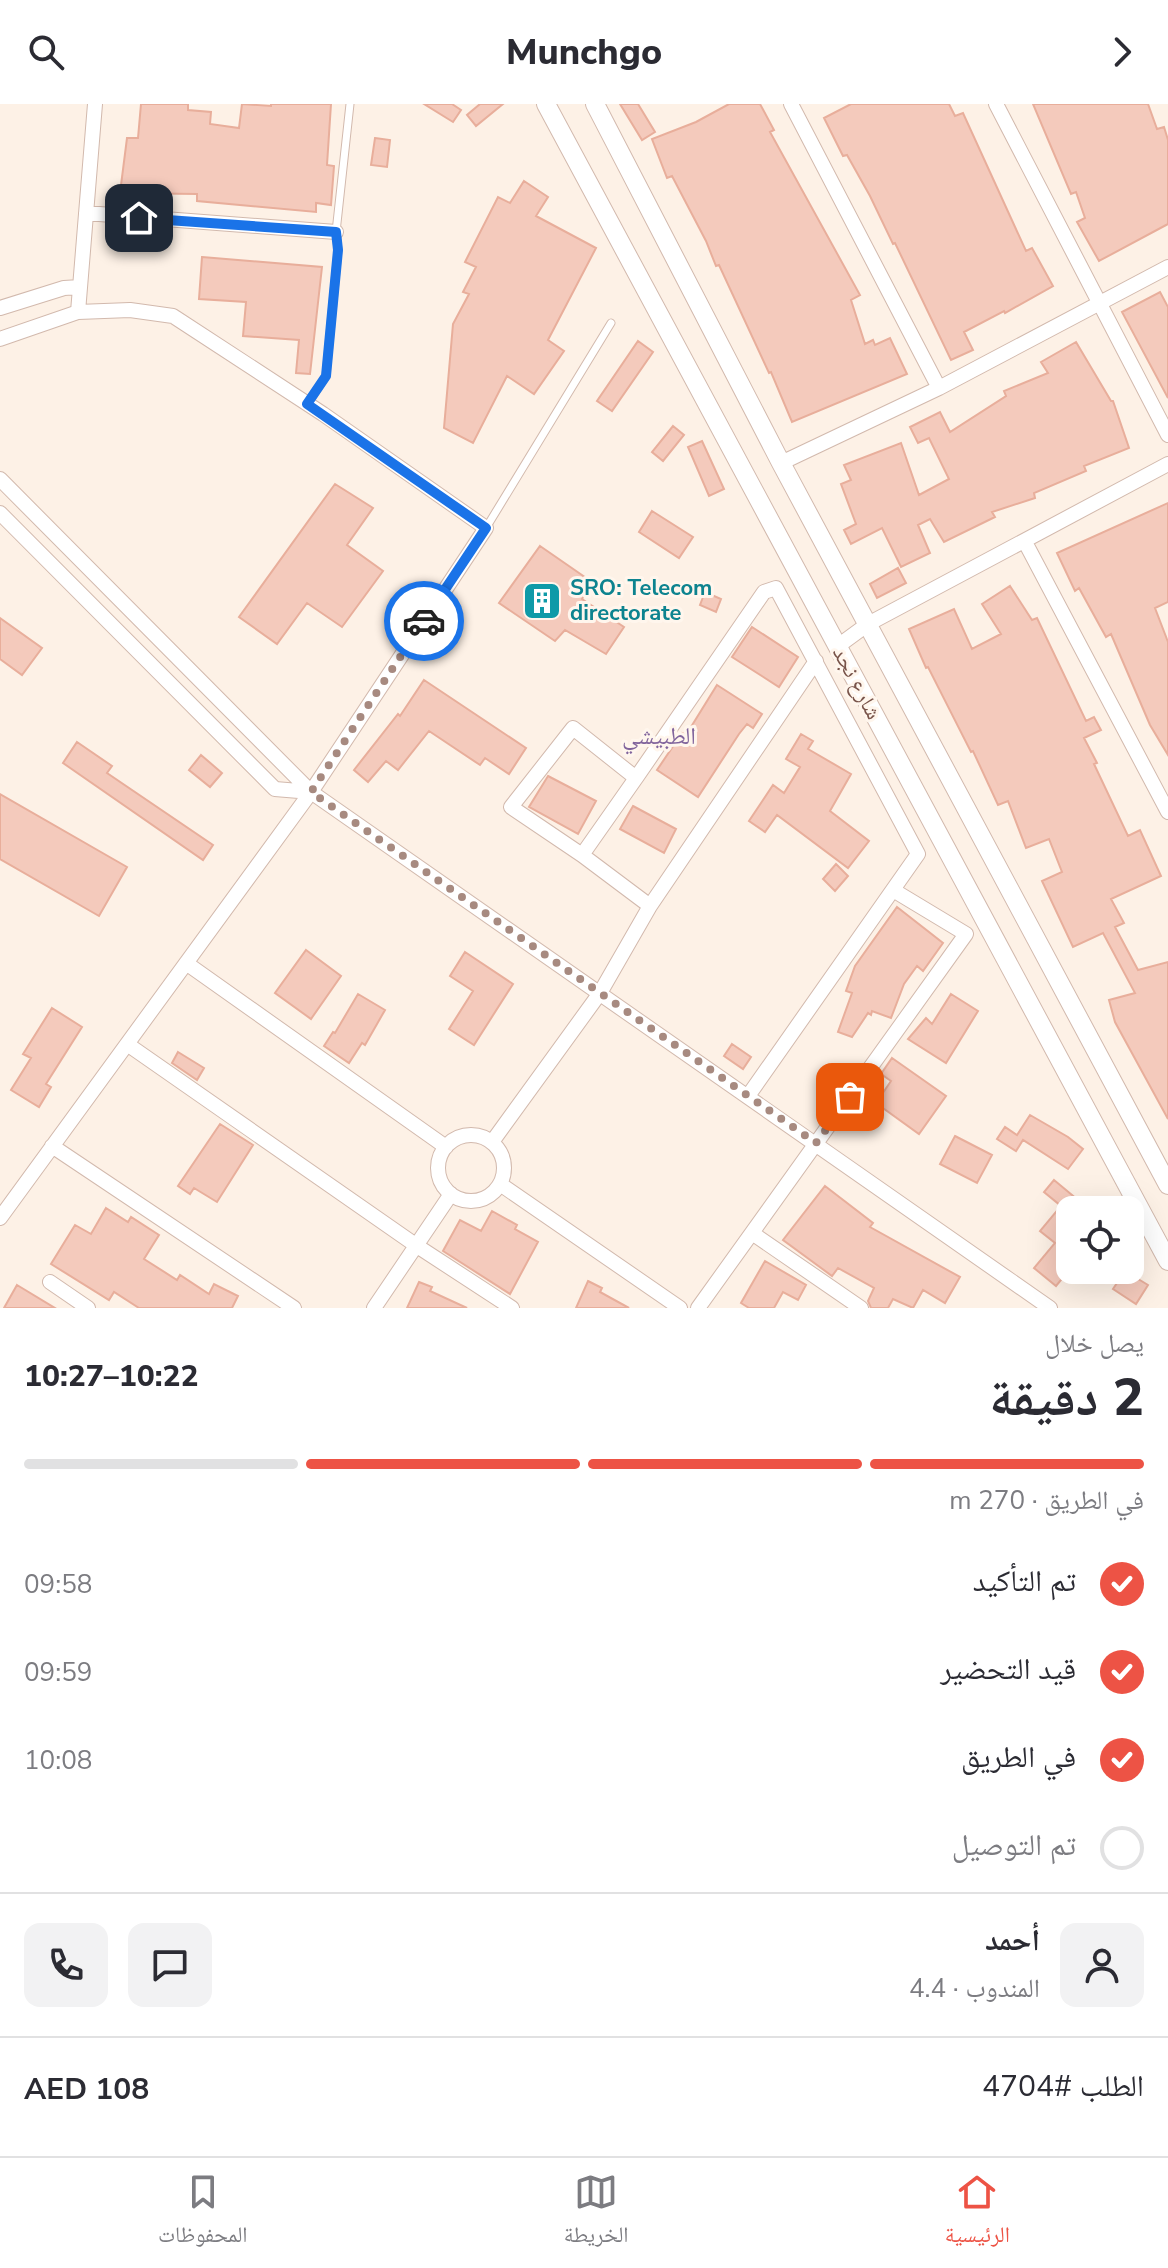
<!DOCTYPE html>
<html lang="ar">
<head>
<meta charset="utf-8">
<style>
  :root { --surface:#fff; --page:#f2f2f3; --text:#2b2b33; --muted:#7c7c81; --line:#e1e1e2; --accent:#ed5345 }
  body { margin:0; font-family:"Nunito Sans","Noto Naskh Arabic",sans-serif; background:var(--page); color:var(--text); direction:rtl; height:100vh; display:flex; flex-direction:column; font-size:30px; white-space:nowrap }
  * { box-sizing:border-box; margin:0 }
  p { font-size:26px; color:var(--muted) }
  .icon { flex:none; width:44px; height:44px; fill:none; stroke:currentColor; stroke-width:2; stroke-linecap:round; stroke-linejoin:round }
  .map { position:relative; height:1204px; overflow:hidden; direction:ltr }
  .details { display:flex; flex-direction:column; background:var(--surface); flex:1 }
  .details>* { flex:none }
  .fabs { position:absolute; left:1056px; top:1092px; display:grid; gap:16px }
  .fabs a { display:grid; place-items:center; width:88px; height:88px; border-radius:16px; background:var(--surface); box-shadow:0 8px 32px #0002; font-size:40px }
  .pin { position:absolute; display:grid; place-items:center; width:68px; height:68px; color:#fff; margin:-34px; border-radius:16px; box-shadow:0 4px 12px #0006 }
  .courier { position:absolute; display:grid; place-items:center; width:80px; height:80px; margin:-40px; border:6px solid #1a73e8; border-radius:50%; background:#fff; color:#222; box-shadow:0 2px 10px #0007 }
  .overview em { font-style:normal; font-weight:800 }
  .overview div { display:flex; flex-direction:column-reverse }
  .overview { display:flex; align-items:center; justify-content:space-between; height:136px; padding:0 24px }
  h1 { font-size:52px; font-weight:800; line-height:60px }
  .bar { display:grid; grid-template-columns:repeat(4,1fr); gap:12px 8px; align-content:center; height:96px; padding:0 24px }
  .bar i { height:10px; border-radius:6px; background:var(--line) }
  .bar .active { background:var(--accent) }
  .bar p { grid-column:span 4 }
  .line { display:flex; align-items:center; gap:20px; padding:0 24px; border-top:2px solid var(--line) }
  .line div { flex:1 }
  .round { display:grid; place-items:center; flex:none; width:84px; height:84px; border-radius:16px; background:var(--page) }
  ol { padding:0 24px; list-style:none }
  li { display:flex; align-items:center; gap:24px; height:88px }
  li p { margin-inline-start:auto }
  li .icon { padding:8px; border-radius:50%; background:var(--accent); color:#fff; stroke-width:4 }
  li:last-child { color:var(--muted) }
  li i { width:44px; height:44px; border:4px solid var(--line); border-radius:50% }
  header { display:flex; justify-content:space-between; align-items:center; height:104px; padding:0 24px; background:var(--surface); font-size:36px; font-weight:800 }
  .dock { display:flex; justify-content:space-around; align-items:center; height:112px; border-top:2px solid var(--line); background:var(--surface); font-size:22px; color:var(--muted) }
  .dock a { display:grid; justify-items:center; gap:4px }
  .dock .active { color:var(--accent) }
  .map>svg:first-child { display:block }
</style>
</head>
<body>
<header><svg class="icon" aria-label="forward" viewBox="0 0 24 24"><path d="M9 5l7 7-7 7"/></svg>Munchgo<svg class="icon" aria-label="search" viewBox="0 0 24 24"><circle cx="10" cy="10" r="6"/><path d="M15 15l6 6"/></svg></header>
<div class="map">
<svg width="1168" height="1204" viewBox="0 0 1168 1204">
  <rect width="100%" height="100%" fill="#fdf1e6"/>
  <path fill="#f4cabc" stroke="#e8ae9b" stroke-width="2" d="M141 0H188V6L211 8 210 20 239 24 242 0 271 2V0H331L327 61 334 62 331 101 316 99V108L197 97V90L120 89 127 34H138Z
    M424 0H452L461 6 453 18Z
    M480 0H503L476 22 467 11Z
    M620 0H638L655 28 642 36Z
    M729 0H760L774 26 770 28 860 191 851 196 865 240 873 236 875 241 890 234 907 270 792 318 771 268 769 269 719 161 716 162 706 137 672 72 667 74 652 35 696 18Z
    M851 0H949L955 12 963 9 1026 147 1032 144 1053 182 1005 209 1004 207 964 228 973 246 951 256 895 139 893 140 870 92 847 51 843 52 824 14Z
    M1033 0H1148L1157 25 1164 23 1168 36V120L1099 157 1077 118 1085 114 1076 88 1071 90Z
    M375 34 390 36 387 63 371 61Z
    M524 77 548 93 536 112 596 144 548 236 564 247 534 290 507 272 473 339 444 324 453 220 469 190 463 188 476 163 465 158 498 93 510 99Z
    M202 153 322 163 310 270 296 269 299 236 243 232 246 198 199 195Z
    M1160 188 1168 203V294L1122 208Z
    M638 237 653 248 612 307 597 297Z
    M1076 238 1111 297H1113L1129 344 1084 362 1086 367 1034 389 1035 394 992 408 995 413 944 438 930 415 918 421 930 449 901 463 882 424 851 440 844 426 856 420 841 380 851 376 844 361 901 339 919 391 949 375 929 334 918 339 910 323 940 308 950 328 1006 292 1004 287 1048 269 1041 258Z
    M673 322 684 331 663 357 652 348Z
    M702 337 724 385 709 392 688 343Z
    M335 380 373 404 347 441 383 467 342 523 307 499 277 540 239 513Z
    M1168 399V498L1155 504 1168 538V651L1150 621 1111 530 1106 533 1079 484 1075 487 1057 449Z
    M652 407 693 433 679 454 639 428Z
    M540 442 592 478 582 495 624 523 606 550 565 526 555 537 499 499Z
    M898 464 906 479 877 494 870 480Z
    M1010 482 1032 516 1037 514 1086 617 1094 613 1101 626 1084 634 1097 659 1094 660 1128 732 1140 726 1161 772 1111 795 1124 819 1115 823 1138 866 1168 858V1015L1115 918 1109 896 1135 889 1103 829 1073 843 1042 777 1062 768 1049 735 1026 744 1008 697 998 701 973 647 971 648 928 563 926 564 909 525 954 505 972 545 1001 530 982 500Z
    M705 488 721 495 716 508 700 501Z
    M0 514 42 544 22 571 0 555Z
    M752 523 798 553 779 583 732 553Z
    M424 576 526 644 509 670 485 654 480 661 429 627 398 666 386 657 368 678 354 666 398 610 400 612Z
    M717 581 762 610 753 624 747 620 739 630 698 693 657 666 682 629 686 631Z
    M801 630 813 637 808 645 851 670 830 707 869 737 848 764 777 711 765 728 749 717 773 681 784 689 800 663 786 655Z
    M77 638 112 662 107 669 213 741 203 756 63 659Z
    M201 651 222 669 210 683 189 666Z
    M548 672 596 697 578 730 529 703Z
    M0 690 127 763 99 812 0 755Z
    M633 702 676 725 664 749 620 725Z
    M836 760 848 772 835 787 823 775Z
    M897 803 943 839 923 867 917 862 904 880 891 914 872 907 871 911 868 909 852 933 838 928 852 889 846 887 855 862Z
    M306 846 341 872 311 915 275 889Z
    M465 848 513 880 474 941 449 925 473 887 450 872Z
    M358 890 385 906 365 941 362 939 349 959 324 942 333 928 335 929Z
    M951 890 978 907 946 959 908 935 926 914 932 920Z
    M52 904 82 923 46 980 51 983 39 1003 11 986 31 954 23 950Z
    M732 940 751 953 743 965 724 952Z
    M178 948 204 964 197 976 172 959Z
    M892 954 946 992 919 1030 876 999 891 977 881 970Z
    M1030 1011 1068 1033 1083 1045 1068 1065 1023 1036 1016 1047 997 1035 1005 1023 1017 1031Z
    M220 1020 253 1041 217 1098 194 1084 190 1090 178 1082Z
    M955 1032 992 1051 977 1079 940 1060Z
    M1054 1076 1090 1106H1070V1165L1056 1182 1034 1164 1055 1139 1040 1127 1061 1102 1044 1088Z
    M825 1082 873 1119 870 1123 960 1173 945 1199 923 1186 913 1204 893 1195 888 1204H871L868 1197 874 1184 838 1164 832 1172 783 1136Z
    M106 1104 128 1118 131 1113 159 1131 144 1155 177 1176 180 1171 209 1190 214 1180 238 1192 232 1204H139L114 1188 109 1196 51 1160 75 1121 91 1130Z
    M492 1107 517 1121 515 1125 538 1138 510 1190 443 1147 460 1116 481 1127Z
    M765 1157 806 1181 798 1196 783 1188 774 1204H749L741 1199Z
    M1125 1167 1148 1181 1136 1200 1113 1185Z
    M588 1177 602 1184 600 1188 629 1204H576Z
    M419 1178 432 1183 430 1187 467 1204H407Z
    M17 1181 55 1204H4Z"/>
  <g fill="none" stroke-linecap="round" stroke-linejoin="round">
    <g stroke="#d2b9ad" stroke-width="9">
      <path id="service" d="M308 299 326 272 338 146 336 128 350 0
        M486 424 611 219"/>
    </g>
    <g stroke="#d2b9ad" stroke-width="16">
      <path id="minor" d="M791 0 939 284
        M996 0 1168 331
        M86 109 336 128
        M0 204 64 184 80 183
        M78 208 95 0
        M0 235 78 208 130 206 173 212 323 310 486 424 311 688 0 1114
        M781 359 939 284 1168 163
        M0 375 311 688 1050 1204
        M0 409 275 685 311 688
        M1025 438 1168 708
        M838 542 868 520 1168 360
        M582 751 636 674
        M186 859 446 1043
        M127 940 417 1142 512 1204
        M748 992 918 750 776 484 764 488 636 674 573 624 511 703 582 751 650 802 816 557
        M438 1064a33 33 0 1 1 66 0a33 33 0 1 1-66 0Z
        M492 1038 600 889 650 802
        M52 1042 294 1204
        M500 1080 680 1204
        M752 1129 861 1204
        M50 1178 88 1204
        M374 1204 451 1090
        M698 1204 966 830 893 786"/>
    </g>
    <g stroke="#d2b9ad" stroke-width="20">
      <path id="tertiary" d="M546 0 1168 1157
        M595 0 781 359 1168 1081"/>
    </g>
    <use href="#service" stroke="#fff" stroke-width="7"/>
    <use href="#minor" stroke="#fff" stroke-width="14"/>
    <use href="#tertiary" stroke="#fff" stroke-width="18"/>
  </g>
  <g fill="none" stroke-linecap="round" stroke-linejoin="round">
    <path stroke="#a78a80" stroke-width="8" stroke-dasharray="0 14.4" d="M424 517 311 688 816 1039 850 993"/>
    <path stroke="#1a73e8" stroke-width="10" d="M139 114 336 128 338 146 326 272 307 300 486 424 424 517"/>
  </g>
  <defs>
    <g id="building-square" transform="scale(2)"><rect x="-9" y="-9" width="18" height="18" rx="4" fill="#0f9aa8" stroke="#fff6ed"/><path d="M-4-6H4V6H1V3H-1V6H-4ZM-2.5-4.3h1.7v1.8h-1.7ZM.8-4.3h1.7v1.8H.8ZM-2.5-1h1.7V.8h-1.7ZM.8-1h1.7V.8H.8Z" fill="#fff"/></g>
  </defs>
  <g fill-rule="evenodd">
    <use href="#building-square" x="542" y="497"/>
  </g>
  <g text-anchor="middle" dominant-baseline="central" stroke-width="6" stroke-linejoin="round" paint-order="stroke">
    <g font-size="22" font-weight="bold" fill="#0d838f" stroke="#fff6ed" text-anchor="start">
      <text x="570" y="484">SRO: Telecom<tspan x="570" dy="25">directorate</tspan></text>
    </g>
    <g font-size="22" fill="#785349" stroke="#fff6ed">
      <text transform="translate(857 579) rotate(62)">شارع نجد</text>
    </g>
    <g font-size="24" fill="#81649c" stroke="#fff6ed">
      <text x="659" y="632">الطبيشي</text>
    </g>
  </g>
</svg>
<div class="fabs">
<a><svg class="icon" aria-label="locate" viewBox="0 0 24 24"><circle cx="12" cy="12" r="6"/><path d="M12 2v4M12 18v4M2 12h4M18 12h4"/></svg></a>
</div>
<div class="pin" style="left:850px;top:993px;background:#ea580c"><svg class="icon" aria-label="bag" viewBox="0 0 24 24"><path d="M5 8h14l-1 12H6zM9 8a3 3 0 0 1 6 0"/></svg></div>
<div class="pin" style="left:139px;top:114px;background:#1f2937"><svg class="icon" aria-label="home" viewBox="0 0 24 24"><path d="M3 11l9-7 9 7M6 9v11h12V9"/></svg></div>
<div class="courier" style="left:424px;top:517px"><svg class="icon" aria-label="car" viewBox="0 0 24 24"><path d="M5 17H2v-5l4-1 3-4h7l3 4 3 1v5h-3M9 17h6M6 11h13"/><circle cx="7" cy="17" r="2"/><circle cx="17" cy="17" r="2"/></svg></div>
</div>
<section class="details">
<div class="overview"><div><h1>2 دقيقة</h1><p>يصل خلال</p></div><em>10:22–10:27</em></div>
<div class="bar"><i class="active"></i><i class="active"></i><i class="active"></i><i></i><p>في الطريق · 270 m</p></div>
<ol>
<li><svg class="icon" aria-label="check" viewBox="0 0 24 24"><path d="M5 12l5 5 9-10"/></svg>تم التأكيد<p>09:58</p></li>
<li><svg class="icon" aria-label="check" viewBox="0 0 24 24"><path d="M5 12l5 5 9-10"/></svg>قيد التحضير<p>09:59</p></li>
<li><svg class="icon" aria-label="check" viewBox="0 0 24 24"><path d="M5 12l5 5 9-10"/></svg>في الطريق<p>10:08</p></li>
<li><i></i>تم التوصيل</li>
</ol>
<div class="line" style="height:144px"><a class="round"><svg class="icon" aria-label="person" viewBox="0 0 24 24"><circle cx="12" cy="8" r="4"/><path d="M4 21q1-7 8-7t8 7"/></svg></a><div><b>أحمد</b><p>المندوب · 4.4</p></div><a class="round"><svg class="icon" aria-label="chat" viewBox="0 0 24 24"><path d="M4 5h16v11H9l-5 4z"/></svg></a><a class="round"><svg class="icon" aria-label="phone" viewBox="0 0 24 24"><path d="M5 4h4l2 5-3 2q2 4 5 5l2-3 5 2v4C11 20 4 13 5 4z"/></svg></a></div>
<div class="line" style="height:104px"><div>الطلب #4704</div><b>AED 108</b></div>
</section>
<nav class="dock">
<a class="active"><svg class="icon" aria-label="home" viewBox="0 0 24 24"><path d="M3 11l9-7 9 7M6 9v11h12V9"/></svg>الرئيسية</a>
<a><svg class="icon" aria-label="map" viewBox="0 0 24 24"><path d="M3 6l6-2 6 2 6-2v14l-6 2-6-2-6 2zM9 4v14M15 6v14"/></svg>الخريطة</a>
<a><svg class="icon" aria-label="saved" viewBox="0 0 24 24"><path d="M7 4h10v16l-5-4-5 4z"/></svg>المحفوظات</a>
</nav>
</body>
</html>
